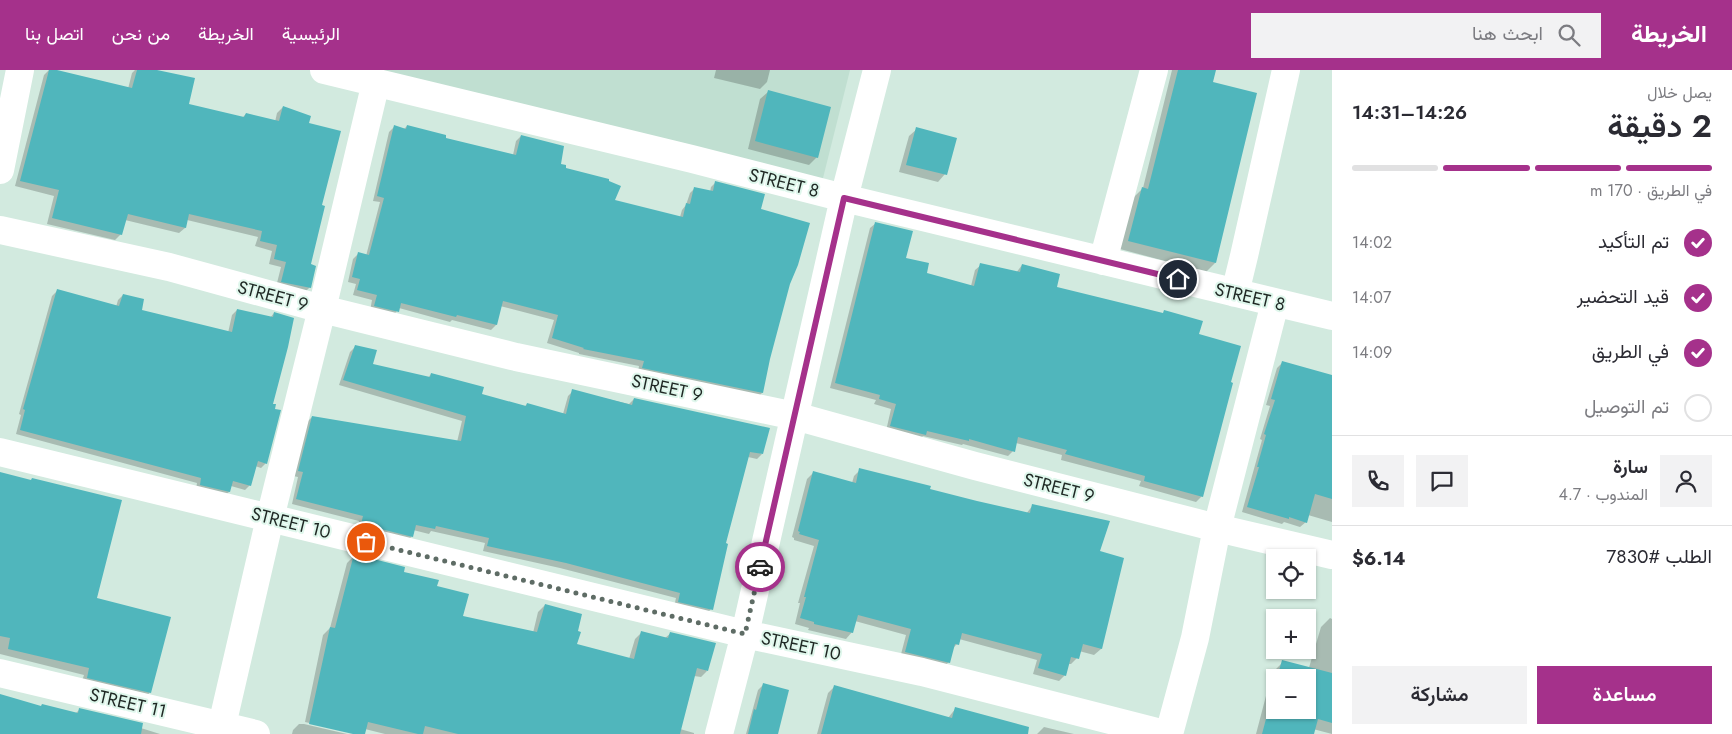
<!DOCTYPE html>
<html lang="ar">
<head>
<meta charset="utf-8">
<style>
  :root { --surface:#fff; --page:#f2f2f3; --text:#2b2b33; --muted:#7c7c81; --line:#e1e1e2; --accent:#a5318b }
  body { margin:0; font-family:Jost,Vazirmatn,sans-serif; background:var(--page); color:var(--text); direction:rtl; height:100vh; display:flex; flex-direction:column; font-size:19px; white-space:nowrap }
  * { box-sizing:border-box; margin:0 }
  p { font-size:16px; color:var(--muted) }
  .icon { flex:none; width:28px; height:28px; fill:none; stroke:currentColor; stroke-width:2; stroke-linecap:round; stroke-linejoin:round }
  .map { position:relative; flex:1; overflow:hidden; direction:ltr }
  .panel { display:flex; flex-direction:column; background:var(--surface); width:400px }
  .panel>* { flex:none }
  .fabs { position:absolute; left:1266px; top:479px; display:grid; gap:10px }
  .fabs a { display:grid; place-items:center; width:50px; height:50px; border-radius:0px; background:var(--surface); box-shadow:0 1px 4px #0004; font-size:25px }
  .pin { position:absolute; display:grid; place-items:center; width:42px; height:42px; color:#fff; margin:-21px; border:2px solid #fff; border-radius:50%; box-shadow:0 1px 5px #0007 }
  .courier { position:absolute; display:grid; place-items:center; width:50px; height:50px; margin:-25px; border:4px solid #a5318b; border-radius:50%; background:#fff; color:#222; box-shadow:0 1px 6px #0007 }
  .head em { font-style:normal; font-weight:600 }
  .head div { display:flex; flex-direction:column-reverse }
  .head { display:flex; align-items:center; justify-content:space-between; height:85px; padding:0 20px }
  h1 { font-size:32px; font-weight:600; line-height:38px }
  .bar { display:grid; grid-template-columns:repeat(4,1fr); gap:8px 5px; align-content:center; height:60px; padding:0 20px }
  .bar i { height:6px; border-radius:4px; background:var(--line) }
  .bar .current { background:var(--accent) }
  .bar p { grid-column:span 4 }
  .line { display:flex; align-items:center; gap:12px; padding:0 20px; border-top:1px solid var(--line) }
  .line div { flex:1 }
  .round { display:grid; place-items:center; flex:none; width:52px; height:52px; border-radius:0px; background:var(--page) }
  ol { padding:0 20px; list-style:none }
  li { display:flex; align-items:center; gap:15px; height:55px }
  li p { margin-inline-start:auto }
  li .icon { padding:5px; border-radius:50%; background:var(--accent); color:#fff; stroke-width:4 }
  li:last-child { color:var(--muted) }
  li i { width:28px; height:28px; border:2px solid var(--line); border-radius:50% }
  .cta { display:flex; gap:10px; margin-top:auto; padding:10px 20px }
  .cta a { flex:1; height:58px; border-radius:0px; background:var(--accent); color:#fff; font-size:20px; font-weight:600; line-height:58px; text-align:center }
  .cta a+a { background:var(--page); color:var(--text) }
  header { display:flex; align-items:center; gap:30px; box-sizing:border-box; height:70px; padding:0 25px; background:var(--accent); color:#fff }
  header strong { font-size:24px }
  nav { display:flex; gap:28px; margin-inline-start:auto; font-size:18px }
  .search { width:350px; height:45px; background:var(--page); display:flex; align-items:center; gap:12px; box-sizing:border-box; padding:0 18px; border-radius:0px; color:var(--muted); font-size:19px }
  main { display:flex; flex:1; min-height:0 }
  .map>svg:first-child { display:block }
</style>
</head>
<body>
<header>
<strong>الخريطة</strong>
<div class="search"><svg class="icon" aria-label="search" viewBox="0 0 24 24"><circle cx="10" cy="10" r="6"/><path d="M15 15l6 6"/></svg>ابحث هنا</div>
<nav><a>الرئيسية</a><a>الخريطة</a><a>من نحن</a><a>اتصل بنا</a></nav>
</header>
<main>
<section class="panel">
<div class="head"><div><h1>2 دقيقة</h1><p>يصل خلال</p></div><em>14:26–14:31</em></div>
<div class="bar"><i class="current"></i><i class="current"></i><i class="current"></i><i></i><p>في الطريق · 170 m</p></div>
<ol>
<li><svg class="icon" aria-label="check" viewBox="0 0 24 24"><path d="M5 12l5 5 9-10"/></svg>تم التأكيد<p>14:02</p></li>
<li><svg class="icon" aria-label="check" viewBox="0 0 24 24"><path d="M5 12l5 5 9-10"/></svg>قيد التحضير<p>14:07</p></li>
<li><svg class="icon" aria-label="check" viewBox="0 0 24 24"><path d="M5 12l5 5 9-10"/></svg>في الطريق<p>14:09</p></li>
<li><i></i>تم التوصيل</li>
</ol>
<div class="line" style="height:90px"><a class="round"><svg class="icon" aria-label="person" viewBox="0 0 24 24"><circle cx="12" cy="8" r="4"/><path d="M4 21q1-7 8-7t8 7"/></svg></a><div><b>سارة</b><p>المندوب · 4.7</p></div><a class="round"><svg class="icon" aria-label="chat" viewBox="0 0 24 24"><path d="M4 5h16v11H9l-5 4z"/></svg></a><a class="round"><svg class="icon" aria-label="phone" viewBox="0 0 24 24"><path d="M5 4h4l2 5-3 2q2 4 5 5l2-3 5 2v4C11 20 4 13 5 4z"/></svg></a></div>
<div class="line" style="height:65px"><div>الطلب #7830</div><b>$6.14</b></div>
<div class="cta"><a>مساعدة</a><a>مشاركة</a></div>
</section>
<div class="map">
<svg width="1332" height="664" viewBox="0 0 1332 664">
  <rect width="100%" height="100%" fill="#d2eadf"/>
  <path fill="#c0dfd1" d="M363 0H850L822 112Z"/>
  <path fill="#0003" fill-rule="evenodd" d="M49 0 128 19 132 3 135 0H152L188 35 242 48 246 44 275 52 277 43 283 37 307 54 320 136 309 195 310 217 304 223 276 217 281 197 269 194 272 181 255 176 258 167 187 150 185 158 179 163 125 150 121 164 115 170 47 154 54 126 15 116 44 5Z
    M716 0H770L767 12 760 19 714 8Z
    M1172 0H1214L1211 13 1215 193 1206 202 1120 179 1133 128 1143 118Z
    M768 22 817 87 809 95 748 79 760 29Z
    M407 56 444 69 513 85 516 71 521 66 564 99 613 131 680 147 682 140 686 135 690 123 695 118 710 122 711 117 716 112 759 140 789 214 769 289 762 323 757 328 638 302 639 296 579 284V283L547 273 554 250 500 236 496 255 491 260 452 250 450 252 399 238 393 246 370 241 372 230 353 225 356 214 348 212 353 189 358 184 366 186 380 132 373 131 389 62 394 57 404 59Z
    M917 59 945 104 938 112 899 102 909 66Z
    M876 153 905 189 925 204 971 216 975 200 981 195 1016 203 1022 195 1056 218 1198 264 1202 426 1196 432 1139 416 1141 411 1061 390 1062 385 1016 373 1013 381 1008 386 963 374 962 375 923 366 919 370 886 361 891 339 874 334 876 330 830 318 870 158Z
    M57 221 116 237 118 230 123 225 140 241 228 263 232 245 237 240 270 248 274 243 271 335 266 393 261 398 255 396 250 415 245 420 231 416 229 422 224 426 196 419 197 413 16 364 21 345 19 344 52 226Z
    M355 277 371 295 428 308 431 304 480 325 524 337 527 334 563 344 568 326 573 321 629 334 634 329 762 384 757 389 748 387 725 474 711 539 706 544 674 537 676 528 560 498 483 481 485 473 431 461 429 464 413 460 412 466 407 471 357 459 359 451 292 434 298 407 293 406 307 352 312 347 457 372 462 351 339 315 350 282Z
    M1283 292 1332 306V452L1308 445 1306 452 1300 457 1284 452 1282 454 1242 442 1262 370 1260 369 1270 336 1266 335 1277 298Z
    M860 400 928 420 1026 444 1033 435 1099 482 1123 489 1101 579 1094 585 1079 581 1077 588 1071 594H1068L1065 605 1059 611 1033 604 1037 590 959 569 957 574 952 579 949 592 942 598 900 588 906 565 855 551 852 562 846 569 808 560 809 558 795 554 800 533H798L814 476 794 470V468L792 467 807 409 813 403 852 413 854 406Z
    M0 403 96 529 150 622 144 629 81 614 84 605 0 584Z
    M354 486 436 517 461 547 533 563 538 542 545 535 576 562V575L629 589 635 569 642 562 665 568 671 563 707 601 701 607 694 606 680 659 694 663V664H385L365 659 364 664H358L305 652 323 565 330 558 347 493Z
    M1330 548 1332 549V664L1313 659 1312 664H1256L1272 603 1281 594 1308 601 1321 557ZM1275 608H1308V640H1275Z
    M763 615 777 664H746L758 620Z
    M835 616 948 648 956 638 983 664H817L828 623Z
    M0 626 40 637 75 644 80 639 160 664H0Z
    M299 654H304L347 664H292L293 660Z
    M1044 657 1074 664H1037Z"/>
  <path fill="#50b6bc" d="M49 0H57L132 18 137 0H157L195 8 189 34 244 47 246 43 279 51 283 36 311 46 309 53 341 61 322 135 325 136 311 194 316 196 311 218 281 212 286 192 274 189 277 175 260 171 262 161 189 144 186 158 128 144 122 165 52 148 59 120 20 111Z
    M1178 0H1216L1213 12 1257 23 1216 193 1128 171 1142 117 1148 119Z
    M768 20 831 37 818 88 755 71Z
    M394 55 406 59 407 55 446 65V68L516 85 521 65 564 76 561 94 566 95V98L609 109V111L621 116 615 130 683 147 686 133 690 134 694 117 713 121 715 111 765 124 761 139 810 153 798 195 790 214 770 289 763 323 642 298 644 291 583 279 584 278 552 268 558 245 503 231 497 255 457 245 456 247 401 233 399 242 374 236 377 225 357 220 360 209 352 207 358 182 369 185 384 128 377 126Z
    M916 57 957 68 947 105 906 95Z
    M875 152 913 161 906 188 929 193 927 203 974 216 980 193 1020 202 1022 194 1060 204 1057 217 1163 243 1164 240 1203 251 1199 264 1241 276 1231 312 1233 313 1203 427 1144 411 1145 406 1065 384 1067 380 1018 367 1015 382 969 369V371L927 361 926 365 890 356 896 334 879 329 880 325 835 313Z
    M57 219 119 236 123 224 144 229 142 240 232 262 237 239 273 247 274 242 294 248 288 277 273 334H276L275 339 281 340 267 394 258 391 251 416 233 411 230 422 200 415 201 408 20 360 25 340 23 339Z
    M355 275 377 280 373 294 430 307 431 303 484 317 482 324 526 336 527 333 566 344 572 319 632 335 634 328 770 358 763 384 750 382 726 473 728 474 713 540 678 532 680 523 566 493 487 476 489 468 436 456 435 459 416 455 413 467 361 454 363 446 296 429 303 402 298 401 312 346 461 371 466 346 343 310Z
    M1282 291 1332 305V429L1315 424 1307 453 1289 447V449L1247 437 1259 397H1257L1266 365 1264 364 1275 330 1271 329Z
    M859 398 931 416 930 419 977 431 1030 443 1032 434 1110 451 1100 481 1124 488 1102 579 1083 574 1079 589 1071 587 1066 606 1038 598 1042 584 962 563 959 575 955 574 950 593 905 582 911 559 858 545 853 563 814 554V552L800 548 806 527H804L819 470 799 464 800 462 798 461 813 401 856 413Z
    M0 402 31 410 32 408 122 430 97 528 171 547 151 623 87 608 89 598 8 579 10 568 0 566Z
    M354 484 405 497 404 502 439 510 437 516 469 524 463 546 537 562 545 534 582 544 578 561 581 562 577 574 634 589 641 561 668 568 670 562 716 573 708 601 697 598 680 664H458L425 656 423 664H418L368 652 365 664H353L309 654 330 557 335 558Z
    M1282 590 1332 603V653L1318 649 1314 664H1262L1275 615V640H1308V608H1277Z
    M763 613 789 620 778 664H748L754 639 756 640Z
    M834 615 952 648 955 637 1029 657 1028 664H821Z
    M0 624 41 636 42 634 78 643 79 638 143 653 141 664H0Z"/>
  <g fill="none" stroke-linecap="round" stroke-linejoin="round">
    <path stroke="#fff" stroke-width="28" d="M324 0 692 89 844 128 1332 246
      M0 100 20 0
      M0 160 169 197 322 239 516 287 795 346 975 396 1217 458 1332 485
      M1103 191 1154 0
      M1235 223 1244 186 1286 0
      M0 382 745 564 922 602 1165 664
      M0 603 256 664
      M220 664 270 448 322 239 376 12
      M719 664 745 564 844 128 877 0
      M1169 664 1195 568 1217 458 1275 233"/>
  </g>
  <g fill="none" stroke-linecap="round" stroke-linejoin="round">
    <path stroke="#5e6c65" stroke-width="5" stroke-dasharray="0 9" d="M366 472 745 564 760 497"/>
    <path stroke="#a5318b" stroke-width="6" d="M760 497 844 128 1178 209"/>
  </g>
  <g text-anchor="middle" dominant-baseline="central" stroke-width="4" stroke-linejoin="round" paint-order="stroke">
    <g font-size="18" fill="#1f2824" stroke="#dff7ec">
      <text transform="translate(784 113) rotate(14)">STREET 8</text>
      <text transform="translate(273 226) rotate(15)">STREET 9</text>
      <text transform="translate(1250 227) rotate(13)">STREET 8</text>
      <text transform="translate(667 318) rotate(12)">STREET 9</text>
      <text transform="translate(1059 418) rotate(14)">STREET 9</text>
      <text transform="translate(291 453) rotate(14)">STREET 10</text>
      <text transform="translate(801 576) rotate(12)">STREET 10</text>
      <text transform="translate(128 633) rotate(13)">STREET 11</text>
    </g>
  </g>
</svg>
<div class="fabs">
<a><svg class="icon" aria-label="locate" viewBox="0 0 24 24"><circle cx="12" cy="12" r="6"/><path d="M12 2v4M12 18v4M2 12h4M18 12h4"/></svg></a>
<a>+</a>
<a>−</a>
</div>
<div class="pin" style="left:366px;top:472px;background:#ea580c"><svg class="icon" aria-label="bag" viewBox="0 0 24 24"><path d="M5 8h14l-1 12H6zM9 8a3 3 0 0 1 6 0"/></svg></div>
<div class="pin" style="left:1178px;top:209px;background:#1f2937"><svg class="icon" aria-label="home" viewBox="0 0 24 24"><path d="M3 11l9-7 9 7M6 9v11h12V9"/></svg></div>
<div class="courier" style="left:760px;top:497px"><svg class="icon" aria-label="car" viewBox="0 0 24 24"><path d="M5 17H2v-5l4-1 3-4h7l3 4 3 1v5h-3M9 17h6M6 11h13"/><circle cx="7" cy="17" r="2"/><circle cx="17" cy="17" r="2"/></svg></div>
</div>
</main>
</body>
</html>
